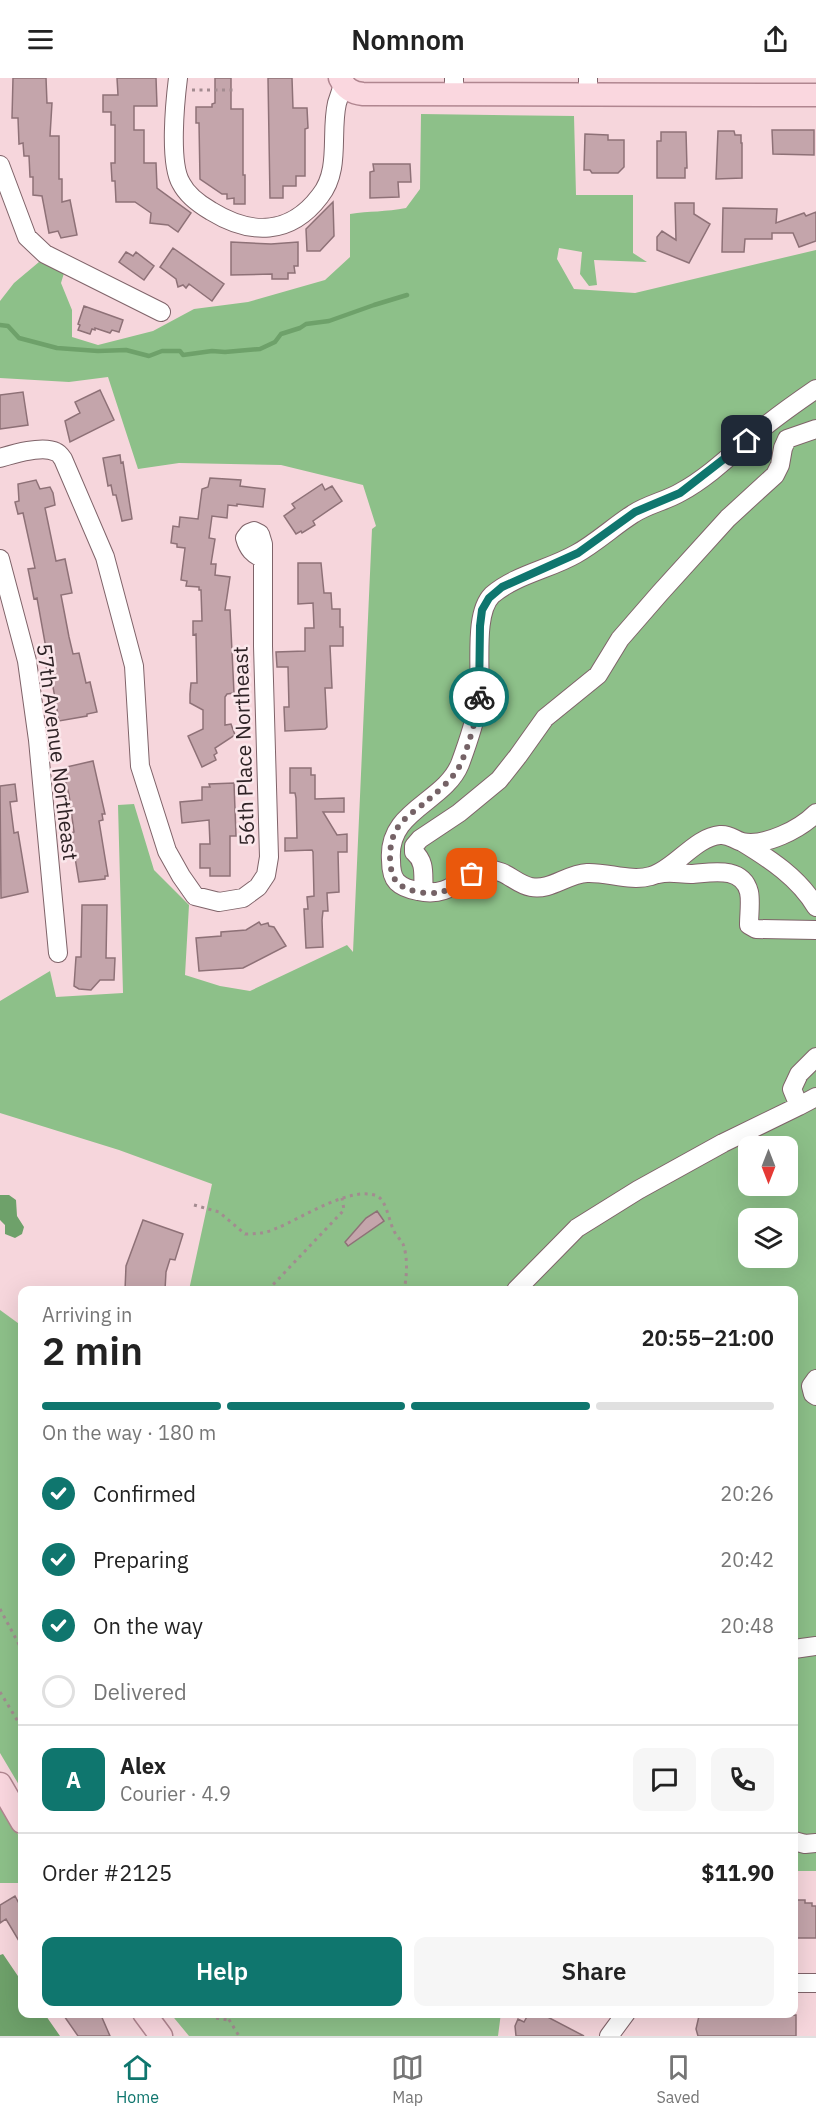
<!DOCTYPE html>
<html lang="en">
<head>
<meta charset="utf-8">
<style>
  :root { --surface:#fff; --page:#f6f6f6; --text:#222; --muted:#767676; --line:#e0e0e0; --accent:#0f766e }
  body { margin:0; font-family:"IBM Plex Sans",sans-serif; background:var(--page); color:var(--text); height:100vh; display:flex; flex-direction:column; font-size:22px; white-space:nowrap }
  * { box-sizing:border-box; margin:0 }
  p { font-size:20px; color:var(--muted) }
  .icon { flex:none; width:33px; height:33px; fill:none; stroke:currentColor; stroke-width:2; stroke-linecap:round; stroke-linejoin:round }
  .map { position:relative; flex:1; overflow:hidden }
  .side { position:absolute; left:18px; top:1208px; width:780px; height:732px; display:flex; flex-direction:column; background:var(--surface); border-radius:12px; box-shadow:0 6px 24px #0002 }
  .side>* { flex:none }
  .needle { width:39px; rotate:180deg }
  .buttons { position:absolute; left:738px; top:1058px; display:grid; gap:12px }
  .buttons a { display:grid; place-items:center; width:60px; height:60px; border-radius:12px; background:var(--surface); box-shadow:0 6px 24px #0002; font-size:30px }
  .pin { position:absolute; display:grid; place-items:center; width:51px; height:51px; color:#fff; margin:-26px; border-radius:12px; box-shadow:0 3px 9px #0006 }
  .courier { position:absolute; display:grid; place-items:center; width:60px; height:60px; margin:-30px; border:4px solid #0f766e; border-radius:50%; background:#fff; color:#222; box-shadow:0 2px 8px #0007 }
  .overview em { font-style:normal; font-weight:600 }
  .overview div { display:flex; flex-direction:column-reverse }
  .overview { display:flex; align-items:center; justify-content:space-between; height:102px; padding:0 24px }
  h1 { font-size:39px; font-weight:600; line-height:45px }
  .bar { display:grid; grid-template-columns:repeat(4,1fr); gap:9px 6px; align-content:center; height:72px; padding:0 24px }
  .bar i { height:8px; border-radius:4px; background:var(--line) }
  .bar .selected { background:var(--accent) }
  .bar p { grid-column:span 4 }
  .line { display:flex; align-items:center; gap:15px; padding:0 24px; border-top:2px solid var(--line) }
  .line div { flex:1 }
  .round { display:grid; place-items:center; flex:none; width:63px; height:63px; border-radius:12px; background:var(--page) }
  ol { padding:0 24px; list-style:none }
  li { display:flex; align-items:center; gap:18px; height:66px }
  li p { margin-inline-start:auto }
  li .icon { padding:6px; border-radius:50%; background:var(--accent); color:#fff; stroke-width:4 }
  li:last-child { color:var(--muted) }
  li i { width:33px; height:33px; border:3px solid var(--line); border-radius:50% }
  .cta { display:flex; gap:12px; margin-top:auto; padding:12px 24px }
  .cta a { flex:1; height:69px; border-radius:12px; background:var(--accent); color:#fff; font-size:24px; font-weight:600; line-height:69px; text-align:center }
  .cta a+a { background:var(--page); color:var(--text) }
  header { display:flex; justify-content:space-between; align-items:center; height:78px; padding:0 24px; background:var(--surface); font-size:27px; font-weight:600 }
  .tab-bar { display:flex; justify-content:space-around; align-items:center; height:84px; border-top:2px solid var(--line); background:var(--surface); font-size:16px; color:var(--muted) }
  .tab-bar a { display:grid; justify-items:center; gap:3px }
  .tab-bar .selected { color:var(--accent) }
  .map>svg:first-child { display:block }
</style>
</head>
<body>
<header><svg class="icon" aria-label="menu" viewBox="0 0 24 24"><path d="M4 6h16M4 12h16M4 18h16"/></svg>Nomnom<svg class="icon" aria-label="share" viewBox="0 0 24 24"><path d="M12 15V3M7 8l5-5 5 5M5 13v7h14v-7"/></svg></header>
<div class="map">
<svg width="816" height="1958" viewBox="0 0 816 1958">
  <rect width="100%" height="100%" fill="#f6d6dc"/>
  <path fill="#8dc089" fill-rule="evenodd" d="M421 36 574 38 576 117H633V175L647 184 594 182 597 207 589 208 580 196 582 174 559 170 557 181 574 211 635 215 816 172V1793H794V1212H189L212 1106 119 1072 0 1035V923L50 893 56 919 123 915 118 727 134 726 154 792 189 827 185 897 220 908 250 913 347 867 353 874 372 451 376 448 363 407 281 387 179 385 138 391 108 299 69 304 0 300V223L14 205 39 184 64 195 61 205 72 232V259L98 267 153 253 194 231 248 224 325 202 350 179V136C369 133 386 134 406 130L420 111ZM748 1068H788V1107H748ZM748 1140H788V1179H748Z
    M0 1232 22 1248V1712L0 1675Z
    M0 1727 22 1763V1805H0Z
    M170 1935H501L498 1958H189Z"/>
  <path fill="#6ea16a" d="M0 1117H9L16 1122 17 1138 24 1149 22 1156 15 1160 5 1156V1147L0 1142Z
    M3 1876 22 1904V1935H44L60 1958H0V1877Z"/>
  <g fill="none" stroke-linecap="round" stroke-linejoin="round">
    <path stroke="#6ea16a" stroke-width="4.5" d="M0 247 8 248 19 260 57 270 98 273 126 272 149 278 162 273H180L183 277 212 273 225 274 260 271 275 264 281 256 300 250 306 246 329 243 374 227 407 217"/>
  </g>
  <path fill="#c4a5ab" stroke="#8e7177" stroke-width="1.5" d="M13 0H46L47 25H52L50 58H59V101H62V124L70 122 77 157 61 160 58 153 49 155 42 118 33 117V99H30L29 78H24L23 65 19 66 18 40H12Z
    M117 0H156L157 28H134V52H144V85H156L157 110 191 135 178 154 168 147 150 145 151 135 135 124H116L115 103H112L111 85H115V47H111V34H103V17H118Z
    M215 0H231V31H243V97H245V126H234V120L227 121V116H222L200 101 199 45H196V29H212V26L215 25Z
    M268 0H292L293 30H307L308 50 305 51V98H296V108H283V120H270Z
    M772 52H814V77L773 76Z
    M718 53H734L735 57H741V65H742V100L716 101Z
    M661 54H686L687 90H685V100H657V63H661Z
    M585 56 608 57V62H624V89L618 95H592L590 92H584Z
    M373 86H410L411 104H398L399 119 370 120V94L374 93Z
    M333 124 334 158 320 173H307L306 151Z
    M675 125H694V136L710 146 689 185 657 172V159L662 153 676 162Z
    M723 130 777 131 776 145 804 135 806 138 816 134V163L799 169 793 155H772V161H745L744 174H722Z
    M231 164 271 166 298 164V188H294L295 195H288V201H272V196L231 197Z
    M173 170 224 206 212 223 189 206 186 210 183 207 178 209 176 201 160 189Z
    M126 174 133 178 136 174 154 188 144 202 119 184Z
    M84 228 123 242 119 254 112 252 110 255 95 250V252L92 251 90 256 78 252 80 247 78 246Z
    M100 312 114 342 70 364 65 343 80 335 75 324Z
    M23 314 28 347 0 351V317Z
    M120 377 121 385 123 384 132 441 122 443 116 417H113L111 407 108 408 103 380Z
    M210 400 241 402 240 408 265 411 263 429 237 426V428L228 427 227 440 212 438 209 460 215 461 211 486H216L215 497 230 499 225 532H230L234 615 227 616 225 619V647L231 646 235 657 215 670 217 675 214 677 216 682 202 689 188 658 203 651V632L190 625V616L191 605H197L196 556 193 557V543H202L201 512H199V509L186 508 187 503 181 502 185 470 177 469V466L171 465 173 448 179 449 180 439 198 441 202 411 208 409Z
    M36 402 40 411 50 409 53 415 55 427 45 430 56 483 65 481 72 515 61 517 69 559 73 576 79 575 86 605 90 604 97 634 87 636V638L59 643 52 603 50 604 46 588 49 587 37 520 34 521 28 491 35 490 23 435 18 436 15 424 19 423 18 406Z
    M322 406 325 412 332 408 342 423 313 443 315 447 302 455 301 453 296 456 284 438 295 430 292 426Z
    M298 485H321L324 515H331L332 531H340V549H343V568H330L332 610H325L327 649 325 651 285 653 284 629H289L288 589H277L276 574 305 573V550H314L313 525 298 526Z
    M93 683 105 736H102L103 742 99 743 108 798H105V801L79 804 71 755 74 754 69 717 62 690Z
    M290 690H311V697H315V721L344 720V734H323L337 757 347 756V774H338L339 814 327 815 328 833H323L322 842 323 869 306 870 304 831H308L307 819 314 818 313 774 312 772 285 773V760H297L296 720 295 715H290Z
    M234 705 236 758H230V798H210V790H200V766H210L209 742 182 745 180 724 202 722V709H210L209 706Z
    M15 706 17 723 10 724 14 755 18 754 28 814 1 820 0 708Z
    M82 827H107L106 880H115L114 902H100L91 912 79 911 74 908 76 879H81Z
    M259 844 261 847 268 845 269 848 274 849 286 868 243 890 199 893 196 860 221 858V854L246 852Z
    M377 1133 384 1143 348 1168 345 1164 366 1140Z
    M143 1142 183 1156 175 1182 170 1181 166 1194 165 1212H125L126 1188Z
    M15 1818 22 1831V1868L6 1841 0 1845V1827Z
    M794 1822H805V1825H812V1828H816V1860H794Z
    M62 1935H100L110 1958H78Z
    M529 1935H540L584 1958H516L515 1948 518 1941 524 1944Z
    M796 1937V1958H698L696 1951 699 1938Z"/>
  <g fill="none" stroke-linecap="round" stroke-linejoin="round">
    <g stroke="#7f6369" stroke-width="20">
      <path id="minor" d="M178 0C175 24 169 85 181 105 187 117 199 126 211 133 250 157 290 158 320 118 341 92 330 55 337 25 339 19 341 13 343 7
        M454 0V16
        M588 0V16
        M0 87 27 159 45 176 161 234
        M816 311C797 324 777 338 759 353 735 373 709 399 681 414 666 423 648 426 633 436 614 448 596 465 576 476 550 491 515 497 492 517 472 537 483 596 478 625 475 645 467 667 460 686 444 725 387 732 391 782 391 789 392 799 397 804 402 809 412 812 418 813 455 821 462 792 488 792 506 791 515 806 531 809 550 813 567 796 587 795 608 794 630 804 651 798 674 792 695 759 720 757 730 756 734 762 742 764 765 769 800 751 816 735
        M0 380C13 376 43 367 56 374 59 375 61 378 63 381L105 479 134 588 140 688 167 773 181 798 195 818 219 824 243 820 258 809 266 797 269 779 263 568V466L260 456 254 453 249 455 245 460C248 471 253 476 263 481
        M0 481 27 583 38 662 58 875
        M742 764C770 781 799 800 816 829
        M658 796C670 793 679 796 691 796 710 795 742 787 749 814 751 823 749 837 749 847L756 851 816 852
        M424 814C422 799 427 785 414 774V768L420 761 459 735 499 702 518 678 545 640 598 597 620 561 660 515 728 440 775 397 780 387 783 370 787 361 816 351
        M799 1028 816 1019
        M516 1212 577 1150 638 1112 723 1065 799 1028 792 1011 799 996 816 979
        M816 1301 811 1308 813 1316 816 1318
        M794 1571 816 1568
        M794 1763 805 1766 816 1765
        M794 1905H816
        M609 1958 626 1935"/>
    </g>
    <g stroke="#b08690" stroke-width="25">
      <path id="major" d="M340 0C345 10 351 15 363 16L816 17
        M0 1706 22 1744
        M144 1935 161 1958"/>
    </g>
    <path stroke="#a38b90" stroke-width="3" stroke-dasharray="3 4.5" stroke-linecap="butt" d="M192 12H235
      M194 1127 219 1134 245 1156C257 1156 267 1155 277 1150 300 1141 351 1107 377 1118 386 1122 389 1142 393 1151 395 1156 400 1161 403 1166 408 1179 407 1199 404 1212
      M268 1212 344 1132 342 1120
      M0 1531 22 1572
      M0 1614 22 1650
      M202 1935 216 1940 228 1942
      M225 1935 239 1958"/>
    <use href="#minor" stroke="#fff" stroke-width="18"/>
    <use href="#major" stroke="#fad7df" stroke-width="22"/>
  </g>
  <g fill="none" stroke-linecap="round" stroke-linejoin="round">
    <path stroke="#756266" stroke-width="6" stroke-dasharray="0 10.8" d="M472 796C461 804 450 813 436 815 424 816 405 813 397 804 388 795 389 770 393 759 398 743 415 733 427 723 438 713 452 702 459 689 467 674 478 636 479 619"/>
    <path stroke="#0f766e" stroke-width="8" d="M479 619 480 548 482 532 489 520 502 509 578 475 635 434 680 415 747 363"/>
  </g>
  <g text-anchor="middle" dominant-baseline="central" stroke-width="5" stroke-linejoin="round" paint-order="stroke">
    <g font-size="21" fill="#2f2326" stroke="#fbe7eb">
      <text transform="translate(243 668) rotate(-92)">56th Place Northeast</text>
      <text transform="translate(58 674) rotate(83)">57th Avenue Northeast</text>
    </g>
  </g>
</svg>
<div class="buttons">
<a><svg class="needle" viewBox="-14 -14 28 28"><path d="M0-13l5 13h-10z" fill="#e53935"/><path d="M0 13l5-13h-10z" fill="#767676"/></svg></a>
<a><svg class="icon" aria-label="layers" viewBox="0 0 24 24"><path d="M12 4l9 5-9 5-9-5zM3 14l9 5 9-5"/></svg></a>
</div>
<div class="pin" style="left:472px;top:796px;background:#ea580c"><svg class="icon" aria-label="bag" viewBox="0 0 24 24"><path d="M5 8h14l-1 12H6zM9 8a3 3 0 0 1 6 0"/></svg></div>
<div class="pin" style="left:747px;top:363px;background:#1f2937"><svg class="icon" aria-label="home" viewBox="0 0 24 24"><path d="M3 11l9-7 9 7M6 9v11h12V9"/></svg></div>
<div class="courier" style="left:479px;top:619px"><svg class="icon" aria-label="bike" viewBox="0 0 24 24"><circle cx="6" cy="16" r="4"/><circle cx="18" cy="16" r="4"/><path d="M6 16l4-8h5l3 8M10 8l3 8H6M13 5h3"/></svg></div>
<section class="side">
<div class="overview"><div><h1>2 min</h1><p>Arriving in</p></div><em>20:55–21:00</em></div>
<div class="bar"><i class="selected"></i><i class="selected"></i><i class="selected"></i><i></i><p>On the way · 180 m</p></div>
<ol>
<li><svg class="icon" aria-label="check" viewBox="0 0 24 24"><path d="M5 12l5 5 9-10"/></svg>Confirmed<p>20:26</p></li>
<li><svg class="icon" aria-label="check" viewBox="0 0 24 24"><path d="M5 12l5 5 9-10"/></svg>Preparing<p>20:42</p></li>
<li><svg class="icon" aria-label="check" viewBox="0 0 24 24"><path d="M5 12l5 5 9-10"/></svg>On the way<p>20:48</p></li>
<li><i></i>Delivered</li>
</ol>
<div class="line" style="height:108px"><b class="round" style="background:var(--accent);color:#fff">A</b><div><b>Alex</b><p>Courier · 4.9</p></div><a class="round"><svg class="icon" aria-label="chat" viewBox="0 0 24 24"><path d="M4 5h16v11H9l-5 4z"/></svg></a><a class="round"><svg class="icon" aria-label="phone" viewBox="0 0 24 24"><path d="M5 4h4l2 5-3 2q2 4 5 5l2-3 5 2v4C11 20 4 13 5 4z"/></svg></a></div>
<div class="line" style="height:78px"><div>Order #2125</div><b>$11.90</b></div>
<div class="cta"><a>Help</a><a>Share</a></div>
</section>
</div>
<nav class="tab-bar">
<a class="selected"><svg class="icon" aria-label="home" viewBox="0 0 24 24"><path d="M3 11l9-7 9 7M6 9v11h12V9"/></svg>Home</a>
<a><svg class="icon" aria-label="map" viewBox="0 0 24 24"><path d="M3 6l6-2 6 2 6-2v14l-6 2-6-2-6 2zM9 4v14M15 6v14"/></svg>Map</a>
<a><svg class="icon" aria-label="saved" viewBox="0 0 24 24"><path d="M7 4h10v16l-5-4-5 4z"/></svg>Saved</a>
</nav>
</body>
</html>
